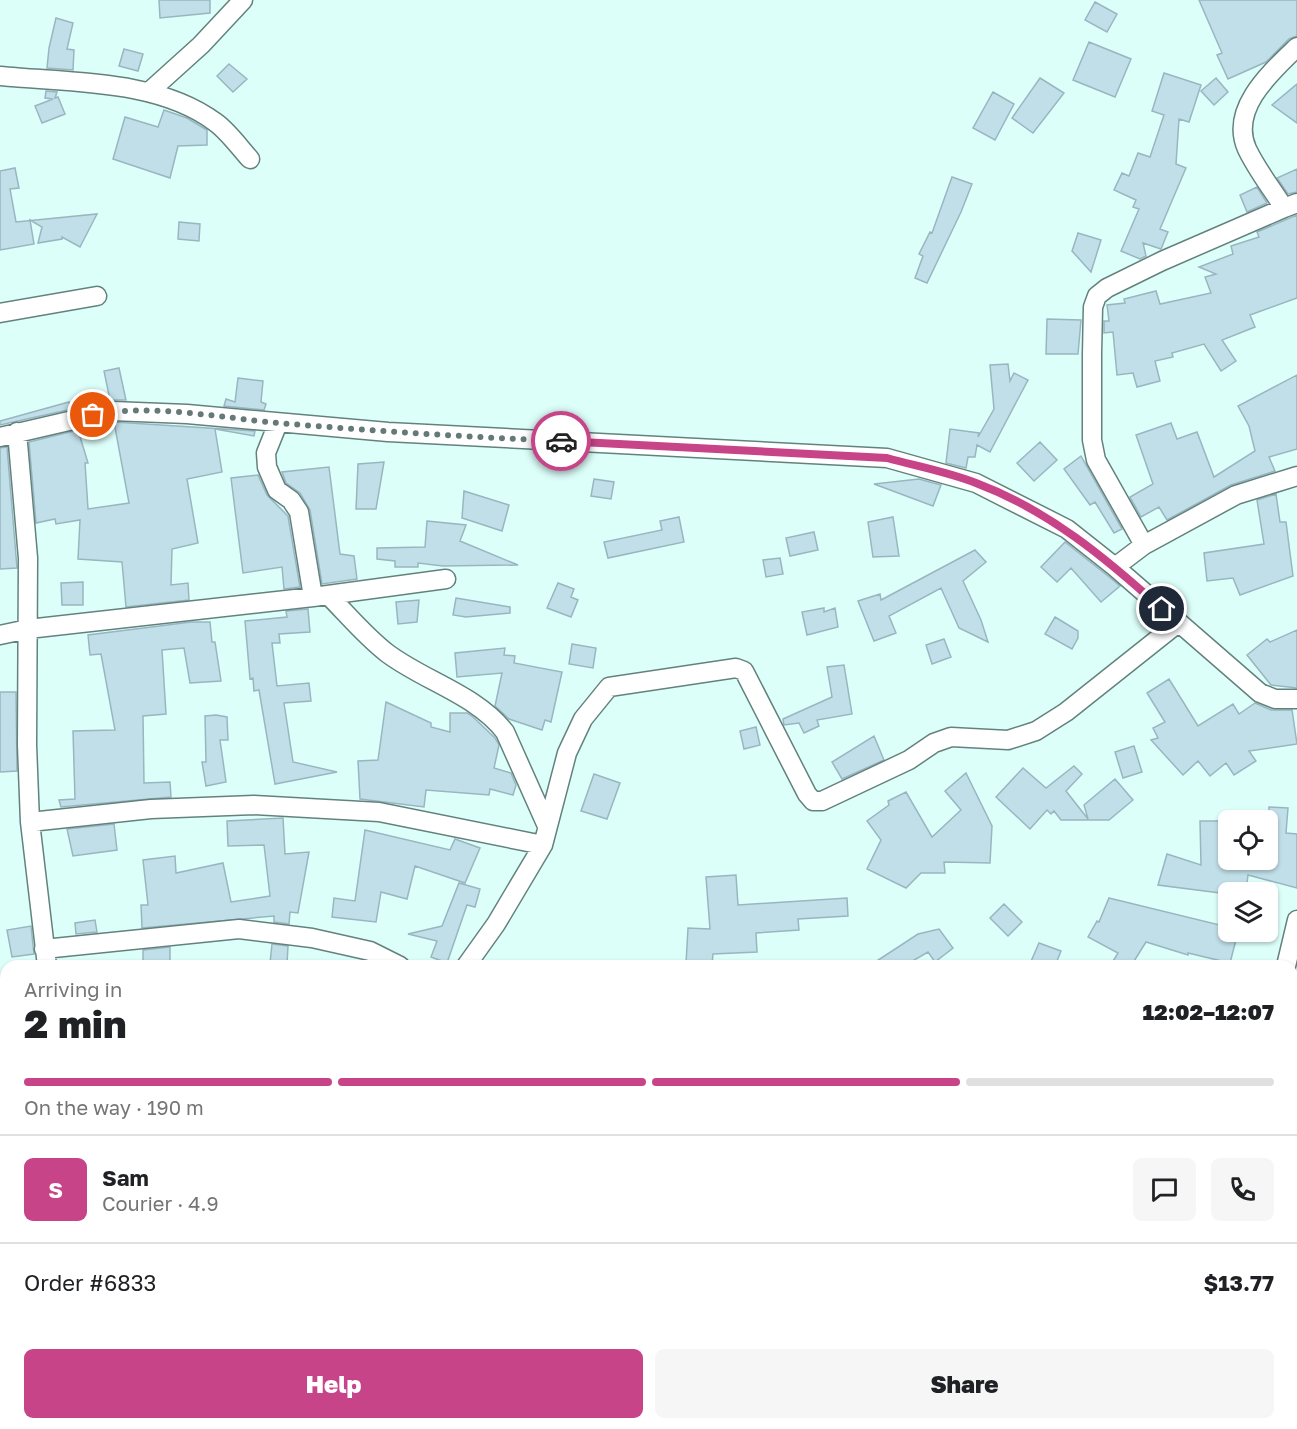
<!DOCTYPE html>
<html lang="en">
<head>
<meta charset="utf-8">
<style>
  :root { --surface:#fff; --page:#f6f6f6; --text:#202124; --muted:#757577; --line:#e0e0e0; --accent:#c84489 }
  body { margin:0; font-family:"Golos Text",sans-serif; background:var(--page); color:var(--text); height:100vh; display:flex; flex-direction:column; font-size:22px; white-space:nowrap }
  * { box-sizing:border-box; margin:0 }
  p { font-size:20px; color:var(--muted) }
  .icon { flex:none; width:33px; height:33px; fill:none; stroke:currentColor; stroke-width:2; stroke-linecap:round; stroke-linejoin:round }
  .map { position:relative; flex:1; overflow:hidden }
  .side { position:absolute; left:0px; top:960px; width:1298px; height:470px; display:flex; flex-direction:column; background:var(--surface); border-radius:18px 18px 0 0; box-shadow:0 2px 4px #0004 }
  .side>* { flex:none }
  .controls { position:absolute; left:1218px; top:810px; display:grid; gap:12px }
  .controls a { display:grid; place-items:center; width:60px; height:60px; border-radius:9px; background:var(--surface); box-shadow:0 2px 4px #0004; font-size:30px }
  .pin { position:absolute; display:grid; place-items:center; width:51px; height:51px; color:#fff; margin:-26px; border:3px solid #fff; border-radius:50%; box-shadow:0 2px 6px #0007 }
  .courier { position:absolute; display:grid; place-items:center; width:60px; height:60px; margin:-30px; border:4px solid #c84489; border-radius:50%; background:#fff; color:#222; box-shadow:0 2px 8px #0007 }
  .head em { font-style:normal; font-weight:800 }
  .head div { display:flex; flex-direction:column-reverse }
  .head { display:flex; align-items:center; justify-content:space-between; height:102px; padding:0 24px }
  h1 { font-size:39px; font-weight:800; line-height:45px }
  .bar { display:grid; grid-template-columns:repeat(4,1fr); gap:9px 6px; align-content:center; height:72px; padding:0 24px }
  .bar i { height:8px; border-radius:4px; background:var(--line) }
  .bar .selected { background:var(--accent) }
  .bar p { grid-column:span 4 }
  .line { display:flex; align-items:center; gap:15px; padding:0 24px; border-top:2px solid var(--line) }
  .line div { flex:1 }
  .round { display:grid; place-items:center; flex:none; width:63px; height:63px; border-radius:9px; background:var(--page) }
  .button { display:flex; gap:12px; margin-top:auto; padding:12px 24px }
  .button a { flex:1; height:69px; border-radius:9px; background:var(--accent); color:#fff; font-size:24px; font-weight:800; line-height:69px; text-align:center }
  .button a+a { background:var(--page); color:var(--text) }
  .map>svg:first-child { display:block }
</style>
</head>
<body>
<div class="map">
<svg width="1297" height="1429" viewBox="0 0 1297 1429">
  <rect width="100%" height="100%" fill="#ddfffa"/>
  <g fill="none" stroke-linecap="round" stroke-linejoin="round">
    <path stroke="#c3dbf7" stroke-width="40" d="M0 1346V1377"/>
  </g>
  <path fill="#c1dfe9" stroke="#99b6c0" stroke-width="1.5" d="M159 0H210V13L160 18Z
    M1199 0H1297V36L1289 39 1266 62 1228 79 1217 55 1222 53Z
    M1095 2 1117 14 1107 32 1085 20Z
    M56 18 73 23 67 49 74 50 73 70 47 68 49 48Z
    M1089 42 1131 59 1115 97 1073 80Z
    M124 49 143 54 138 71 119 66Z
    M229 64 247 79 233 92 217 76Z
    M1164 73 1201 85 1189 122 1179 119 1176 164 1186 168 1160 229 1168 232 1161 249 1143 243 1146 256 1140 259 1121 251 1139 209 1133 207 1136 200 1114 190 1122 173 1129 176 1138 153 1150 157 1164 115 1152 111Z
    M1040 78 1064 93 1033 133 1012 118Z
    M1216 78 1228 92 1214 105 1201 91Z
    M1297 84V123L1272 105Z
    M46 91 57 92 55 98 58 97 65 114 42 123 35 106 53 99 45 98Z
    M993 92 1014 104 995 140 973 128Z
    M164 110 187 118 207 130V145L178 146 170 178 113 159 125 117 158 127Z
    M15 168 19 188 10 189 16 222 97 214 80 247 62 237V239L38 243 42 227 30 220 34 244 0 250V171Z
    M1297 169V192L1288 194 1277 178Z
    M952 177 972 184 961 212 927 283 915 278 923 256 919 254 930 232 932 233Z
    M1257 187 1267 203 1247 212 1240 195Z
    M1297 215V298L1250 315 1255 327 1222 340 1236 361 1221 371 1204 344 1172 353 1173 357 1155 361 1160 381 1137 387 1133 373 1117 375 1113 332 1104 333V321H1109L1107 305 1125 303 1124 299 1156 291 1160 304 1211 293 1205 277 1216 274 1199 267 1233 254 1231 246 1259 237 1257 232Z
    M179 222 200 224 199 241 178 239Z
    M1078 233 1101 240 1091 272 1072 251Z
    M1047 319 1081 320 1078 354H1046Z
    M1008 364 1010 381 1014 373 1028 380 990 452 977 445 975 457H968L966 468 946 463 950 429 979 433 978 437 994 409 990 365Z
    M119 368 126 400H110L104 371Z
    M1297 375V449L1269 457 1275 471 1231 485 1167 520 1159 507 1141 517 1130 497 1153 484 1136 435 1171 423 1177 439 1197 432 1214 477 1255 451 1249 426 1238 406Z
    M238 378 263 381 261 402 266 404 264 410 224 406 226 399 235 402Z
    M69 402 72 409 0 425V421Z
    M114 422 255 431 254 436 215 429 222 472 187 479 198 543 172 549 171 585 188 583 189 600 126 607 122 562 78 559 80 520 56 524 55 519 36 523 29 442 78 430 88 463H85L88 509 129 503Z
    M1040 442 1057 460 1034 481 1017 463Z
    M7 447 17 568 0 569V448Z
    M1081 456 1122 529 1114 533 1095 502 1090 505 1064 469Z
    M384 462 376 509H356L358 464Z
    M329 467 340 554 354 556 357 579 322 584 310 510 300 493 286 483 282 472Z
    M258 475 267 495 288 516 300 587 284 589 282 567 243 573 231 478Z
    M594 479 614 482 611 499 591 496Z
    M919 479 941 485 933 506 874 484Z
    M464 491 509 505 502 531 462 518Z
    M1276 494 1280 522H1286L1293 576 1240 595 1233 578 1207 581 1204 553 1264 544 1257 500Z
    M679 517 684 542 608 558 604 542 662 530 660 521Z
    M893 517 899 556 873 557 868 522Z
    M427 521 466 525 460 541 518 565 443 566 418 563V567H395V561L377 559V548L425 547Z
    M814 532 818 550 790 556 786 538Z
    M1065 542 1108 576 1120 586 1101 602 1071 568 1057 582 1041 567Z
    M975 550 986 562 963 581 981 620 988 642 959 628 941 588 889 616 896 633 874 641 858 601 880 594 881 600Z
    M780 558 783 574 766 577 763 560Z
    M83 582V605H62L61 583Z
    M558 583 574 589 571 597 578 600 571 617 547 608Z
    M456 598 510 607V613L466 617 453 615Z
    M419 600 417 622 398 624 396 602Z
    M824 608V612L835 608 838 627 807 635 802 612Z
    M308 609 310 632 279 634 280 643H272L277 686 309 683 311 701 284 703 293 762 337 772 275 784 259 690 254 691 253 678 250 679 245 621 287 617 286 611Z
    M1055 617 1078 631V638L1072 649 1045 634Z
    M191 622H210L212 642H215L221 681 190 683 184 648 162 650 166 714 143 716 144 783 170 782 171 797 61 807 59 800 75 799 73 731 115 730 101 654 90 655 88 635Z
    M1297 630V688L1271 685 1247 655 1267 639 1270 642Z
    M944 639 951 657 932 664 926 645Z
    M572 644 596 648 593 668 569 664Z
    M505 648 504 655 515 656 514 663 562 672 551 722 545 720 542 730 509 719 495 706 502 673 457 677 455 653Z
    M844 665 852 714 817 720 819 726 804 733 799 723 784 725 783 719 832 697 827 667Z
    M1169 679 1198 726 1233 704 1239 714 1255 703 1271 710H1292L1297 744 1249 751 1256 761 1234 775 1226 763 1210 776 1198 761 1183 775 1151 740 1158 738 1153 728 1165 722 1147 693Z
    M0 692H16L17 771 0 772Z
    M386 702 431 723V727L450 732V713H467L473 717 495 738 499 745 494 768 511 773 516 785 513 795 490 789 489 795 426 790 424 807 360 799 358 761 378 760Z
    M216 715 227 717 228 740H220L226 782 206 786 202 762H206L205 716Z
    M756 727 760 745 744 749 740 731Z
    M874 736 884 760 842 779 832 762Z
    M1134 746 1142 772 1123 778 1115 752Z
    M1074 766 1082 774 1066 791 1088 819 1084 805 1115 779 1133 800 1109 820H1061L1054 811 1051 814 1047 810 1030 829 996 797 1023 768 1046 788Z
    M966 773 992 826 990 863 944 862 945 873H921L906 888 867 869 881 840 867 821 889 805 888 801 906 792 932 837 961 810 945 791Z
    M594 774 620 783 607 819 581 811Z
    M1269 807 1288 808 1286 833 1297 834V888L1248 875 1246 892 1228 894 1158 885 1167 854 1201 865 1200 821H1228V860H1268Z
    M283 818 285 854 309 852 298 913 290 912 289 924 274 922V916L142 928 141 905H148L143 860 175 856 176 873 223 863 231 902 270 896 264 845 228 846 227 821Z
    M114 824 117 850 73 856 67 829Z
    M365 830 450 850 455 839 480 848 465 883 415 866 407 899 381 892 376 922 332 917 334 898 355 901Z
    M736 875 738 905 847 898 848 916 798 919 799 930 756 933 757 952 713 954 712 965 686 963 688 928 710 929 706 877Z
    M459 883 480 889 475 907 467 905 447 963 431 957 437 941 408 934 442 926Z
    M1109 898 1228 927V932H1238L1230 963 1188 953V955L1146 942 1131 966H1110L1118 953 1088 937 1097 921 1099 922Z
    M1004 904 1022 922 1008 936 990 918Z
    M95 920 97 932 76 934 75 923Z
    M31 926 34 954 12 957 7 930Z
    M939 929 953 948 935 962 928 952 904 966H869L918 934Z
    M1039 943 1061 951 1055 966H1029Z
    M272 944 288 946 287 964 270 963Z
    M170 947V966H143V950Z"/>
  <g fill="none" stroke-linecap="round" stroke-linejoin="round">
    <g stroke="#63827d" stroke-width="21">
      <path id="minor" d="M1297 47C1271 72 1229 109 1247 149 1257 170 1272 189 1284 208L1297 203
        M0 76C69 83 157 79 215 122 228 131 239 147 250 159
        M150 91 201 45 243 0
        M0 313 97 296
        M278 423 266 453 267 467 277 490 291 500 299 512 313 597
        M17 432 28 558 27 745 30 822 47 966
        M0 437 112 411 187 414 388 432 887 458 976 483 1067 529 1115 567 1260 693 1275 699H1297
        M1144 545 1096 460 1092 440V354L1093 307 1097 296 1107 288 1162 261 1284 208
        M1115 567 1144 545 1236 495 1297 476
        M328 595C347 614 366 637 387 653 424 681 477 695 505 732L547 826
        M0 635 28 629 313 597 446 579
        M30 822 151 809 254 805 379 812 543 845
        M44 949 239 929 312 938 370 951 400 966
        M466 966 496 924 543 845 567 753 583 719 609 687 736 668 744 671 807 794 813 801H822L909 760 934 743 951 737 1008 740 1036 731 1066 712 1178 623
        M1286 966 1297 920
        M1292 1379 1297 1380
        M124 1424 126 1429
        M666 1429 667 1424
        M787 1429 798 1424
        M1226 1429 1239 1425"/>
    </g>
    <use href="#minor" stroke="#fff" stroke-width="18"/>
  </g>
  <g fill="none" stroke-linecap="round" stroke-linejoin="round">
    <path stroke="#657977" stroke-width="6" stroke-dasharray="0 10.8" d="M93 415C148 403 222 418 279 423 373 431 467 437 561 441"/>
    <path stroke="#c84489" stroke-width="8" d="M561 441 887 458C916 466 948 472 976 483 1048 510 1106 558 1162 609"/>
  </g>
</svg>
<div class="controls">
<a><svg class="icon" aria-label="locate" viewBox="0 0 24 24"><circle cx="12" cy="12" r="6"/><path d="M12 2v4M12 18v4M2 12h4M18 12h4"/></svg></a>
<a><svg class="icon" aria-label="layers" viewBox="0 0 24 24"><path d="M12 4l9 5-9 5-9-5zM3 14l9 5 9-5"/></svg></a>
</div>
<div class="pin" style="left:93px;top:415px;background:#ea580c"><svg class="icon" aria-label="bag" viewBox="0 0 24 24"><path d="M5 8h14l-1 12H6zM9 8a3 3 0 0 1 6 0"/></svg></div>
<div class="pin" style="left:1162px;top:609px;background:#1f2937"><svg class="icon" aria-label="home" viewBox="0 0 24 24"><path d="M3 11l9-7 9 7M6 9v11h12V9"/></svg></div>
<div class="courier" style="left:561px;top:441px"><svg class="icon" aria-label="car" viewBox="0 0 24 24"><path d="M5 17H2v-5l4-1 3-4h7l3 4 3 1v5h-3M9 17h6M6 11h13"/><circle cx="7" cy="17" r="2"/><circle cx="17" cy="17" r="2"/></svg></div>
<section class="side">
<div class="head"><div><h1>2 min</h1><p>Arriving in</p></div><em>12:02–12:07</em></div>
<div class="bar"><i class="selected"></i><i class="selected"></i><i class="selected"></i><i></i><p>On the way · 190 m</p></div>
<div class="line" style="height:108px"><b class="round" style="background:var(--accent);color:#fff">S</b><div><b>Sam</b><p>Courier · 4.9</p></div><a class="round"><svg class="icon" aria-label="chat" viewBox="0 0 24 24"><path d="M4 5h16v11H9l-5 4z"/></svg></a><a class="round"><svg class="icon" aria-label="phone" viewBox="0 0 24 24"><path d="M5 4h4l2 5-3 2q2 4 5 5l2-3 5 2v4C11 20 4 13 5 4z"/></svg></a></div>
<div class="line" style="height:78px"><div>Order #6833</div><b>$13.77</b></div>
<div class="button"><a>Help</a><a>Share</a></div>
</section>
</div>
</body>
</html>
